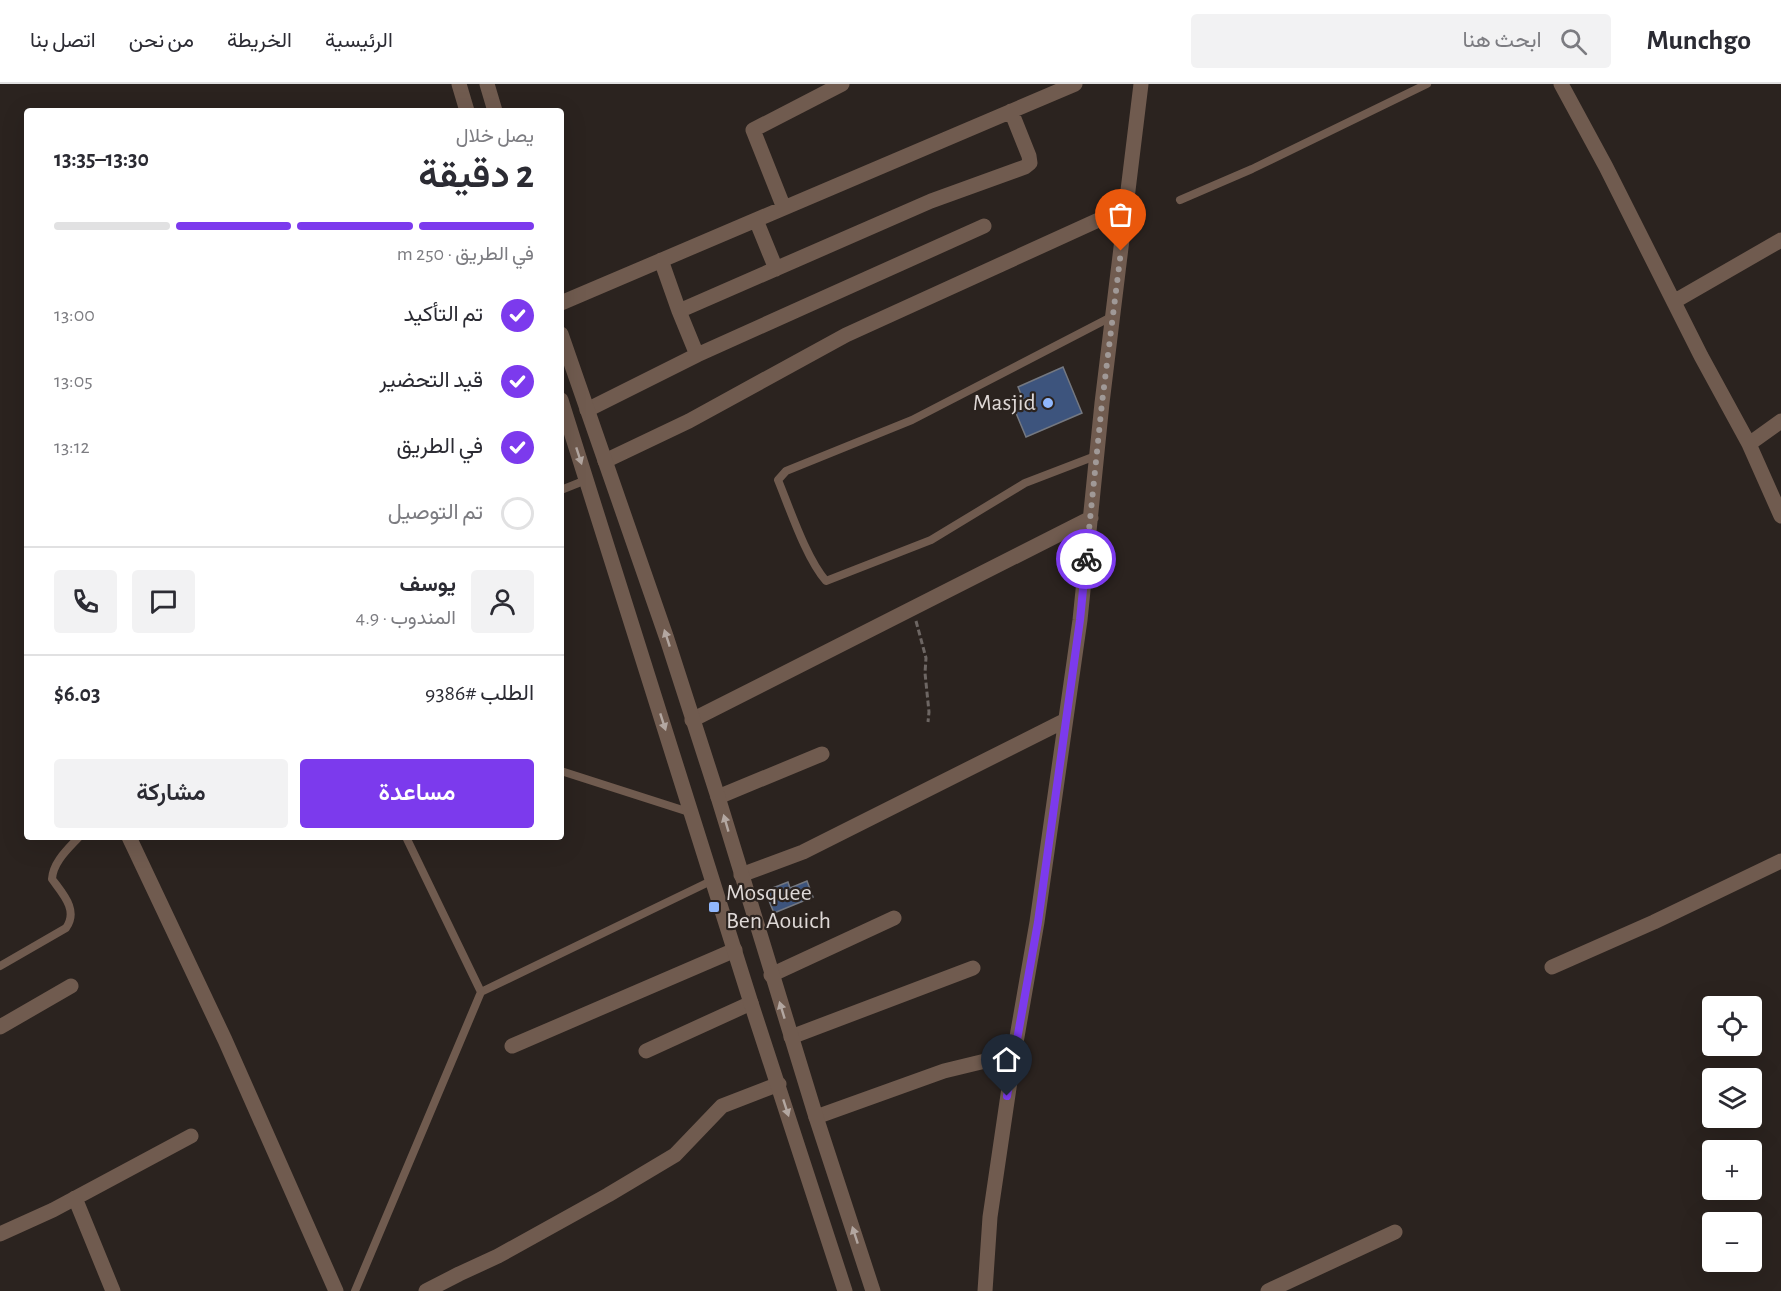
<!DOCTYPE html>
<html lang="ar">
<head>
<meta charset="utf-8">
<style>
  :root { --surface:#fff; --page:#f2f2f3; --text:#2b2b33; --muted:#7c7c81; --line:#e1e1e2; --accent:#7c3aed }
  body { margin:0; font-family:"Alegreya Sans",Vazirmatn,sans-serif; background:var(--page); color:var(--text); direction:rtl; height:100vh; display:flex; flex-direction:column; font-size:22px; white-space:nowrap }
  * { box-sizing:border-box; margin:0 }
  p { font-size:20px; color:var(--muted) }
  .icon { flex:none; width:33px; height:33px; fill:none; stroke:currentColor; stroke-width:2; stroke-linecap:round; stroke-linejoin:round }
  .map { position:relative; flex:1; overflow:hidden; direction:ltr }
  .sheet { position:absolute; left:24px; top:24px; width:540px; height:732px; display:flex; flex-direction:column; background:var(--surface); border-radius:6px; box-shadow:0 6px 24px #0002; direction:rtl }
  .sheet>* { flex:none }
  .controls { position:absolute; left:1702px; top:912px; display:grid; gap:12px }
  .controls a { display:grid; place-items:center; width:60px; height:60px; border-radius:6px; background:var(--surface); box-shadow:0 6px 24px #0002; font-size:30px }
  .pin { position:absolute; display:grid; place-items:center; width:51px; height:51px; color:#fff; margin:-62px -26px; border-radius:50% 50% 50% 0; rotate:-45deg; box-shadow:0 0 6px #0007 }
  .pin .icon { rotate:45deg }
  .courier { position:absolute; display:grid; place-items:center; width:60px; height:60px; margin:-30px; border:4px solid #7c3aed; border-radius:50%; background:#fff; color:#222; box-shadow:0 2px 8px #0007 }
  .overview em { font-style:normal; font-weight:600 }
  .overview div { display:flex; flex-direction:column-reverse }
  .overview { display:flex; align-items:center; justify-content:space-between; height:102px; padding:0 30px }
  h1 { font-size:39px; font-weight:600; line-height:45px }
  .bar { display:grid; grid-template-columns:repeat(4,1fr); gap:9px 6px; align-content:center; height:72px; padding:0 30px }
  .bar i { height:8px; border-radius:4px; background:var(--line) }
  .bar .current { background:var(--accent) }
  .bar p { grid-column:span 4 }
  .line { display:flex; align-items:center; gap:15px; padding:0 30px; border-top:2px solid var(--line) }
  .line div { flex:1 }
  .round { display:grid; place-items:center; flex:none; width:63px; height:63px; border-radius:6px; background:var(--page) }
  ol { padding:0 30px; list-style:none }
  li { display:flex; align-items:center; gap:18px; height:66px }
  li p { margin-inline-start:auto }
  li .icon { padding:6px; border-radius:50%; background:var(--accent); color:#fff; stroke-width:4 }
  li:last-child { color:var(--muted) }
  li i { width:33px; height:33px; border:3px solid var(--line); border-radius:50% }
  .button { display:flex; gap:12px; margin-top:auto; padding:12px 30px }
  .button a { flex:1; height:69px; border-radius:6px; background:var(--accent); color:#fff; font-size:24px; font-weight:600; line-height:69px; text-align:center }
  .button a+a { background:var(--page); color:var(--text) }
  header { display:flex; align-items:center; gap:36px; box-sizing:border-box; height:84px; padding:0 30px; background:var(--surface); border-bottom:2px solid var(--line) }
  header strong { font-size:28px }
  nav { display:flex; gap:33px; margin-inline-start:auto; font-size:21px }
  .search { width:420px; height:54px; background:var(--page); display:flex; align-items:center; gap:15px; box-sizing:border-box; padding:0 21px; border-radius:6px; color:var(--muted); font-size:22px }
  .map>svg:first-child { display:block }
</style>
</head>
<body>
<header>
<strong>Munchgo</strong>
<div class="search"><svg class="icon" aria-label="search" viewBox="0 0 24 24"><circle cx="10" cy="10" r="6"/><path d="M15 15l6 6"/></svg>ابحث هنا</div>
<nav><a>الرئيسية</a><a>الخريطة</a><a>من نحن</a><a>اتصل بنا</a></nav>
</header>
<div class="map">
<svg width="1781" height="1207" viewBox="0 0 1781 1207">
  <rect width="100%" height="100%" fill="#2b231f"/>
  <path fill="#3d547d" stroke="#747881" stroke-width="1.5" d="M1063 283 1082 329 1026 353 1013 322 1024 317 1018 303Z
    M807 797 813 813 774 829 765 807 788 798 790 804Z"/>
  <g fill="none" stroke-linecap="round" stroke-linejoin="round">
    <path stroke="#6d6663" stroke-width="3" stroke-dasharray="6 3" stroke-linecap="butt" d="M916 537 926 574 925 589 929 628 928 638"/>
    <path stroke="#705b4f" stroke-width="8" d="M1180 116 1252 85 1427 0
      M1098 371 1025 399 931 456 826 497C806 474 790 425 778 396L786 387 912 336 1113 232
      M561 406 586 396
      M561 687 692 729
      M406 753 481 908
      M0 882 66 844C79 826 62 809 52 795 53 778 68 765 79 753
      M355 1207 481 908 713 796"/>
    <path stroke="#705b4f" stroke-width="15" d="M1561 0 1606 83 1701 272 1749 360 1781 432
      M784 124 753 46 842 0
      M756 136 776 185
      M1675 217 1781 156
      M561 219 1075 0
      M679 227 931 117 1025 83 1030 79 1029 72 1011 27
      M697 271 984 142
      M587 326 697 271 679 227 661 176
      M1749 360 1781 337
      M605 377 689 337 846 251 1127 123
      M692 636 1091 434
      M718 713 822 670
      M129 753 225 956 336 1207
      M741 791 803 768 1064 637
      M1552 883 1654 838 1781 777
      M771 891 894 834
      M0 943 71 902
      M791 953 973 884
      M512 962 735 866
      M646 967 751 919
      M816 1033 944 987 1014 970
      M75 1114 113 1207
      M0 1150 53 1126 191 1052
      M426 1207 459 1190 498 1172 608 1111 675 1071 722 1022 779 1000
      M985 1207 990 1133 1014 970 1037 838 1080 536 1102 319 1141 0
      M1268 1207 1395 1148"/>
    <path stroke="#705b4f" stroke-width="15" d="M459 0 467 27
      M487 0 495 27
      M561 250 667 555 718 713 816 1033 873 1207
      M561 316 751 919 845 1207"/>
  </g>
  <defs><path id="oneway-solid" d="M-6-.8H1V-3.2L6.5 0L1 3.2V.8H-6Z" transform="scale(1.5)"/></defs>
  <g fill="#b3a7a1">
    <use href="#oneway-solid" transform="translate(579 372) rotate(72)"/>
    <use href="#oneway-solid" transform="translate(667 554) rotate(-108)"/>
    <use href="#oneway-solid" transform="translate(663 638) rotate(72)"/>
    <use href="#oneway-solid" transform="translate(726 739) rotate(-106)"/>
    <use href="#oneway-solid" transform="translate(782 926) rotate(-107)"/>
    <use href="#oneway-solid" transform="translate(786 1024) rotate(72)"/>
    <use href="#oneway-solid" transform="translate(855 1151) rotate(-108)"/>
  </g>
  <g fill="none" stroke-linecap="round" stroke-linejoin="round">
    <path stroke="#a09997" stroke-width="6" stroke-dasharray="0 10.8" d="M1086 475 1102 319 1121 167"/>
    <path stroke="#7c3aed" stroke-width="8" d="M1007 1012 1038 838 1080 536 1086 475"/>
  </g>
  <g fill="#91b8fd" stroke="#2b231f" stroke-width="2">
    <circle cx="1048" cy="319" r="6"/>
    <rect x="708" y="817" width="12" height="12" rx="3"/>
  </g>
  <g text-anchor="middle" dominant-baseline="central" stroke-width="4.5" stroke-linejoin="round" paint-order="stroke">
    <g font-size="24" fill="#dfd9d7" stroke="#2b231f" text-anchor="end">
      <text x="1036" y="319">Masjid</text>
      <text x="726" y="809" text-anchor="start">Mosquee<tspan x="726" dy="28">Ben Aouich</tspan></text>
    </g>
  </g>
</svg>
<div class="controls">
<a><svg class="icon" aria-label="locate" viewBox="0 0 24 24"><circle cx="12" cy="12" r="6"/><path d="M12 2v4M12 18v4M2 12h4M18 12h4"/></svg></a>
<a><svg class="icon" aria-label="layers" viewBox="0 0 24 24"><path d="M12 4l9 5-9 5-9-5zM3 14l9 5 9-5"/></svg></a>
<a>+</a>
<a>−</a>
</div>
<div class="pin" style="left:1121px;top:167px;background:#ea580c"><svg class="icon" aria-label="bag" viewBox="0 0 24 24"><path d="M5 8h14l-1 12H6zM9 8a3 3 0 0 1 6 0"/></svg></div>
<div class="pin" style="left:1007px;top:1012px;background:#1f2937"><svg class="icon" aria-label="home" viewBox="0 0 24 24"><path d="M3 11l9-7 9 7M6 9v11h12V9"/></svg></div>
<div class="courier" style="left:1086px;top:475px"><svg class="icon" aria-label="bike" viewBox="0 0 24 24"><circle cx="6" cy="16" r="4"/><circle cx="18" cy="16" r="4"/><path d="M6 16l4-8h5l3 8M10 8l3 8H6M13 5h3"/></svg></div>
<section class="sheet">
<div class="overview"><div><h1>2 دقيقة</h1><p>يصل خلال</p></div><em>13:30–13:35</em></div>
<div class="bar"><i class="current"></i><i class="current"></i><i class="current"></i><i></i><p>في الطريق · 250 m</p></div>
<ol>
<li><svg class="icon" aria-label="check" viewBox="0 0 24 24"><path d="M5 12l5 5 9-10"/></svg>تم التأكيد<p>13:00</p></li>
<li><svg class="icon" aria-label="check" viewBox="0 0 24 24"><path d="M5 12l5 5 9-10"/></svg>قيد التحضير<p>13:05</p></li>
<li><svg class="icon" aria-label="check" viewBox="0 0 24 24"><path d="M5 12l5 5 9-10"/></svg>في الطريق<p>13:12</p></li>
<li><i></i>تم التوصيل</li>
</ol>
<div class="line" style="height:108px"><a class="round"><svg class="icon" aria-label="person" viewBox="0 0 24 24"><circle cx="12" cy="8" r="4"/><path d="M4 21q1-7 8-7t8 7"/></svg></a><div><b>يوسف</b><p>المندوب · 4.9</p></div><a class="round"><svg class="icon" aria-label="chat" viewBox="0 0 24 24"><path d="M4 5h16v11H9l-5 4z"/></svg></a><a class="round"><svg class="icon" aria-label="phone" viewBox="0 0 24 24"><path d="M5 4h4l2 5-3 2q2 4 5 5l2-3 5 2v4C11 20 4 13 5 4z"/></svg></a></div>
<div class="line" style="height:78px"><div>الطلب #9386</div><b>$6.03</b></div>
<div class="button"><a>مساعدة</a><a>مشاركة</a></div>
</section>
</div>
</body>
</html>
